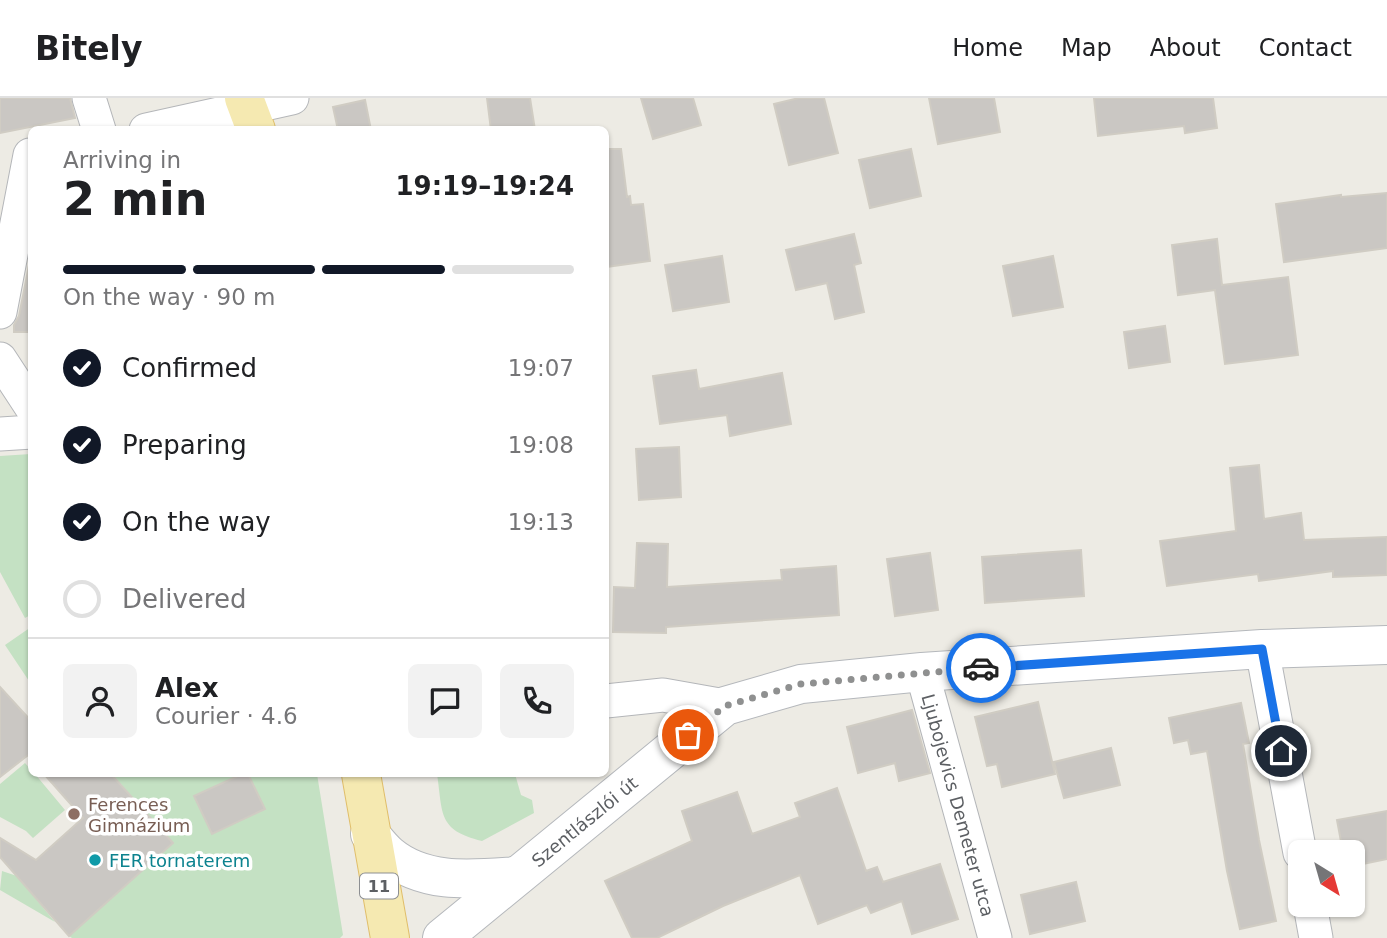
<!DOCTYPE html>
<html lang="en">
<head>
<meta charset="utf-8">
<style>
  :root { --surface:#fff; --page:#f2f2f2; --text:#202124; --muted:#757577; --line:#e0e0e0; --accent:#111827 }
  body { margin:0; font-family:"DejaVu Sans",sans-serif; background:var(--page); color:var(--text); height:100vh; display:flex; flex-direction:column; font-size:26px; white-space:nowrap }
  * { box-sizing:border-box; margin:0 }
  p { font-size:23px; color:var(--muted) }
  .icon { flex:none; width:38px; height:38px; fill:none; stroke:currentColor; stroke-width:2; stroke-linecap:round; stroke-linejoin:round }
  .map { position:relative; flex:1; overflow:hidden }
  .panel { position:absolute; left:28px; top:28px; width:581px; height:651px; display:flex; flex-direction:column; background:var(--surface); border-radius:10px; box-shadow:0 2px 5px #0004 }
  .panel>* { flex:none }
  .needle { width:46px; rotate:143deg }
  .buttons { position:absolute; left:1288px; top:742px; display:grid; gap:14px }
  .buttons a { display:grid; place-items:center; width:77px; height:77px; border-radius:10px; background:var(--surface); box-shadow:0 2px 5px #0004; font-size:35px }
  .pin { position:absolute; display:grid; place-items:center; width:60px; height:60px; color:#fff; margin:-30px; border:4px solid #fff; border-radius:50%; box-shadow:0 2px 7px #0007 }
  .courier { position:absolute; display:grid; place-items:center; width:70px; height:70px; margin:-35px; border:5px solid #1a73e8; border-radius:50%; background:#fff; color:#222; box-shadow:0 2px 9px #0007 }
  .overview em { font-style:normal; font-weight:700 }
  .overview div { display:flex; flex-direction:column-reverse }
  .overview { display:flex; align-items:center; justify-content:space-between; height:119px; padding:0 35px }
  h1 { font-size:46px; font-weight:700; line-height:52px }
  .bar { display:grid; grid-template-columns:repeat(4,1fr); gap:10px 7px; align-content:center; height:84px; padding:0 35px }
  .bar i { height:9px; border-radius:5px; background:var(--line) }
  .bar .active { background:var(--accent) }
  .bar p { grid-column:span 4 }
  .line { display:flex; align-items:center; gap:18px; padding:0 35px; border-top:2px solid var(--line) }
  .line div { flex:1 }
  .round { display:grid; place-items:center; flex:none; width:74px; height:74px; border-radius:10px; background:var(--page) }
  ol { padding:0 35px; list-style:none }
  li { display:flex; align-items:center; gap:21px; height:77px }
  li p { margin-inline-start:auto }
  li .icon { padding:7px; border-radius:50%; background:var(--accent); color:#fff; stroke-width:4 }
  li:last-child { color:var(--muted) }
  li i { width:38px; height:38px; border:4px solid var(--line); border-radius:50% }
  header { display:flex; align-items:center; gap:42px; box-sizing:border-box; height:98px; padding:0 35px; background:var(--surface); border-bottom:2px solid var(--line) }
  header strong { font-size:33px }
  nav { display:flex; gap:38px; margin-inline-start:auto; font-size:24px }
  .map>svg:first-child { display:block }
</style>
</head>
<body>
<header>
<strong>Bitely</strong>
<nav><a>Home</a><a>Map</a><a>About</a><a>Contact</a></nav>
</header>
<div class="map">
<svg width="1387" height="840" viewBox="0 0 1387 840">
  <rect width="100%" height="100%" fill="#edebe4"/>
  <path fill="#c4e1c3" d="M31 356 32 516 25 520 0 474V358Z
    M31 529V586L5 547Z
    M25 665 31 672 32 676H35L65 712 33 740 26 733 0 719V686Z
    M112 676H317L343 837 340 840H72L69 838 173 745Z
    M437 676H515L521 697 532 702 534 715 482 743C437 732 443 715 437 676Z
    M2 773 17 778 55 824 0 792Z"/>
  <path fill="#cac7c3" stroke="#d0ccc3" stroke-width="2" d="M0 0H70L75 20 0 35Z
    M487 0H530L535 32H491Z
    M641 0H693L701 27 653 41Z
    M799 0H824L838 55 789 67 774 6Z
    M929 0H994L1000 34 938 46Z
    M1094 0H1213L1217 30 1185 35 1184 28 1098 38Z
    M365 2 371 32H338L333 9Z
    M606 51H621L627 99 630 98 631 107 643 106 650 163 606 169Z
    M911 51 921 98 870 110 859 62Z
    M1387 95V150L1284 164 1276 106 1341 97V99Z
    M854 136 861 165 854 167 864 214 835 221 827 185 796 192 786 152Z
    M1217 141 1222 187 1288 179 1298 257 1225 266 1215 192 1178 197 1172 147Z
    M32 152V234H14V227L19 218Z
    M722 158 729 204 673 213 665 167Z
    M1053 158 1063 209 1013 218 1003 168Z
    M1165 228 1170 264 1129 270 1124 234Z
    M696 272 699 291 782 275 791 326 730 338 727 317 660 326 653 278Z
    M679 349 681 399 639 402 636 351Z
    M1259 367 1264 421 1301 415 1304 442 1387 439V477L1333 479V473L1259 483 1258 476 1167 488 1160 443 1236 433 1230 370Z
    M637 445 668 446 667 489 782 482 781 472 836 468 839 517 666 529V535L613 534 614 489 635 490Z
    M1081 452 1084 498 985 505 982 459Z
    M930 455 938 512 895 518 887 461Z
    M0 589 32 624V654L0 679Z
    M1038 604 1055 676 1002 689 997 666 987 668 975 619Z
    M1241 605 1249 645 1243 646 1259 742 1276 823 1240 831 1227 773 1207 653 1191 656 1188 642 1174 645 1169 620Z
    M912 612 930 675 899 683 895 665 858 675 847 629Z
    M1111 650 1120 687 1064 700 1054 664Z
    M44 676H111L173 745 69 838 0 759V740L36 762 83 720Z
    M242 676H248L265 711 212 736 194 698Z
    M837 690 866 773 877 769 883 784 940 766 958 821 912 836 902 803 871 815 867 807 818 826 800 777 723 808 657 840H632L605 783 692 743 682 713 737 694 752 736 800 719 795 705Z
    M1387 713V761L1353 768V754H1343L1337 722Z
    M1076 784 1085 823 1030 836 1021 797Z"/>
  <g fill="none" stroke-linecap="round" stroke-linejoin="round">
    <g stroke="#b4b6b9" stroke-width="35">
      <g id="minor">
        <path d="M89 0 99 32"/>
        <path d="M146 32 292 0"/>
        <path d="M0 214 30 57"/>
        <path d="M0 261 32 310"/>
        <path d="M0 336 32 334"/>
        <path d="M1262 551 1300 755"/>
        <path id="s1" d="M922 574 995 840"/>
        <path d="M606 603 663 597 725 608"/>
        <path d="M1310 807 1316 840"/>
      </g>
    </g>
    <g stroke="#b5b8bc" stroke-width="40">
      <g id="secondary">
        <path d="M370 736C376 743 382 751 389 757 425 787 473 781 517 778"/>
        <path id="s2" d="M442 840 725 608 801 586 922 574 1262 551 1387 547"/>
      </g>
    </g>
    <g stroke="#e0be6a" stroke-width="40">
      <path id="primary" d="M244 0 256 32
        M361 676 390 840"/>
    </g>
    <use href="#minor" stroke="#fff" stroke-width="33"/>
    <use href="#secondary" stroke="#fff" stroke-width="38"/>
    <use href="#primary" stroke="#f5e9b1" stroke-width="38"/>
  </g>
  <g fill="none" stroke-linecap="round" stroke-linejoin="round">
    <path stroke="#8f9090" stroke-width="7" stroke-dasharray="0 12.6" d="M688 637 725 608 801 586 981 570"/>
    <path stroke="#1a73e8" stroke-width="9" d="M981 570 1262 551 1281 653"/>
  </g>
  <circle fill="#8d6e63" stroke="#fff" stroke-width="2.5" cx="74" cy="716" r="7"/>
  <circle fill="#0f9aa8" stroke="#fff" stroke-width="2.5" cx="95" cy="762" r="7"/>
  <g text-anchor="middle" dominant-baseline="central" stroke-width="7" stroke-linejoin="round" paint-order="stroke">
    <rect fill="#fff" stroke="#8d8f92" stroke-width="2" x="360" y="775.5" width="38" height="25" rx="5"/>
    <g font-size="16" font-weight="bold" fill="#5c5f63">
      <text x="379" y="788">11</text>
    </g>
    <g font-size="18" fill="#785e54" stroke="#fff" text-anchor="start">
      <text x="88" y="706">Ferences<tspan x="88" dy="21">Gimnázium</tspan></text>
    </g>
    <g font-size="18" fill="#5c5f63" stroke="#fff">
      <text stroke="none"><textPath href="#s1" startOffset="138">Ljubojevics Demeter utca</textPath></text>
      <text stroke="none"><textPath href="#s2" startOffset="184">Szentlászlói út</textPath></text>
    </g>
    <g font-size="18" fill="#0d838f" stroke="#fff" text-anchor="start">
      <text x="109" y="762">FER tornaterem</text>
    </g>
  </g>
</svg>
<div class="buttons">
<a><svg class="needle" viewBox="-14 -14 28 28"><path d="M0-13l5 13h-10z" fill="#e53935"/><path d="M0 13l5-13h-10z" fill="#757577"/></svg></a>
</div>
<div class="pin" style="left:688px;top:637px;background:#ea580c"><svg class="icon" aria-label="bag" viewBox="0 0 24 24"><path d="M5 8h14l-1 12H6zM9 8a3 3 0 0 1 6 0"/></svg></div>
<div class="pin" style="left:1281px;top:653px;background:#1f2937"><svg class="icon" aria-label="home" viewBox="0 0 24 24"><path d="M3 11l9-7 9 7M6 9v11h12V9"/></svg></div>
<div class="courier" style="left:981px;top:570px"><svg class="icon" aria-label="car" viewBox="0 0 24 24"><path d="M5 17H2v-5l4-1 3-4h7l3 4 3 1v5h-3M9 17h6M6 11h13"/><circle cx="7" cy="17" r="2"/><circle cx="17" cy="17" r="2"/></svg></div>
<section class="panel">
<div class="overview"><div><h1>2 min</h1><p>Arriving in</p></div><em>19:19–19:24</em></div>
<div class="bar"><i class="active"></i><i class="active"></i><i class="active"></i><i></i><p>On the way · 90 m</p></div>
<ol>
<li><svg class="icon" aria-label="check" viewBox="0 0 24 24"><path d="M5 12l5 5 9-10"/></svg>Confirmed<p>19:07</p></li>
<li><svg class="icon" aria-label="check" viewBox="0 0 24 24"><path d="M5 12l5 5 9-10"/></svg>Preparing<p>19:08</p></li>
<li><svg class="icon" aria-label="check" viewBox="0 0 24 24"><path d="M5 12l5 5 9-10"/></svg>On the way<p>19:13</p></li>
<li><i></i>Delivered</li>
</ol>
<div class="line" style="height:126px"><a class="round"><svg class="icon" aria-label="person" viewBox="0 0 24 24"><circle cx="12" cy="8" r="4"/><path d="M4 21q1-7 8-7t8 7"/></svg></a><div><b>Alex</b><p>Courier · 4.6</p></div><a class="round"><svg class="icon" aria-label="chat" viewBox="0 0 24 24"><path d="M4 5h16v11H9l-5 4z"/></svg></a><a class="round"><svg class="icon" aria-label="phone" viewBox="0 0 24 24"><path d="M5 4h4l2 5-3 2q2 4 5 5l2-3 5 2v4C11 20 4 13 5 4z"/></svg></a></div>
</section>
</div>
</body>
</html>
